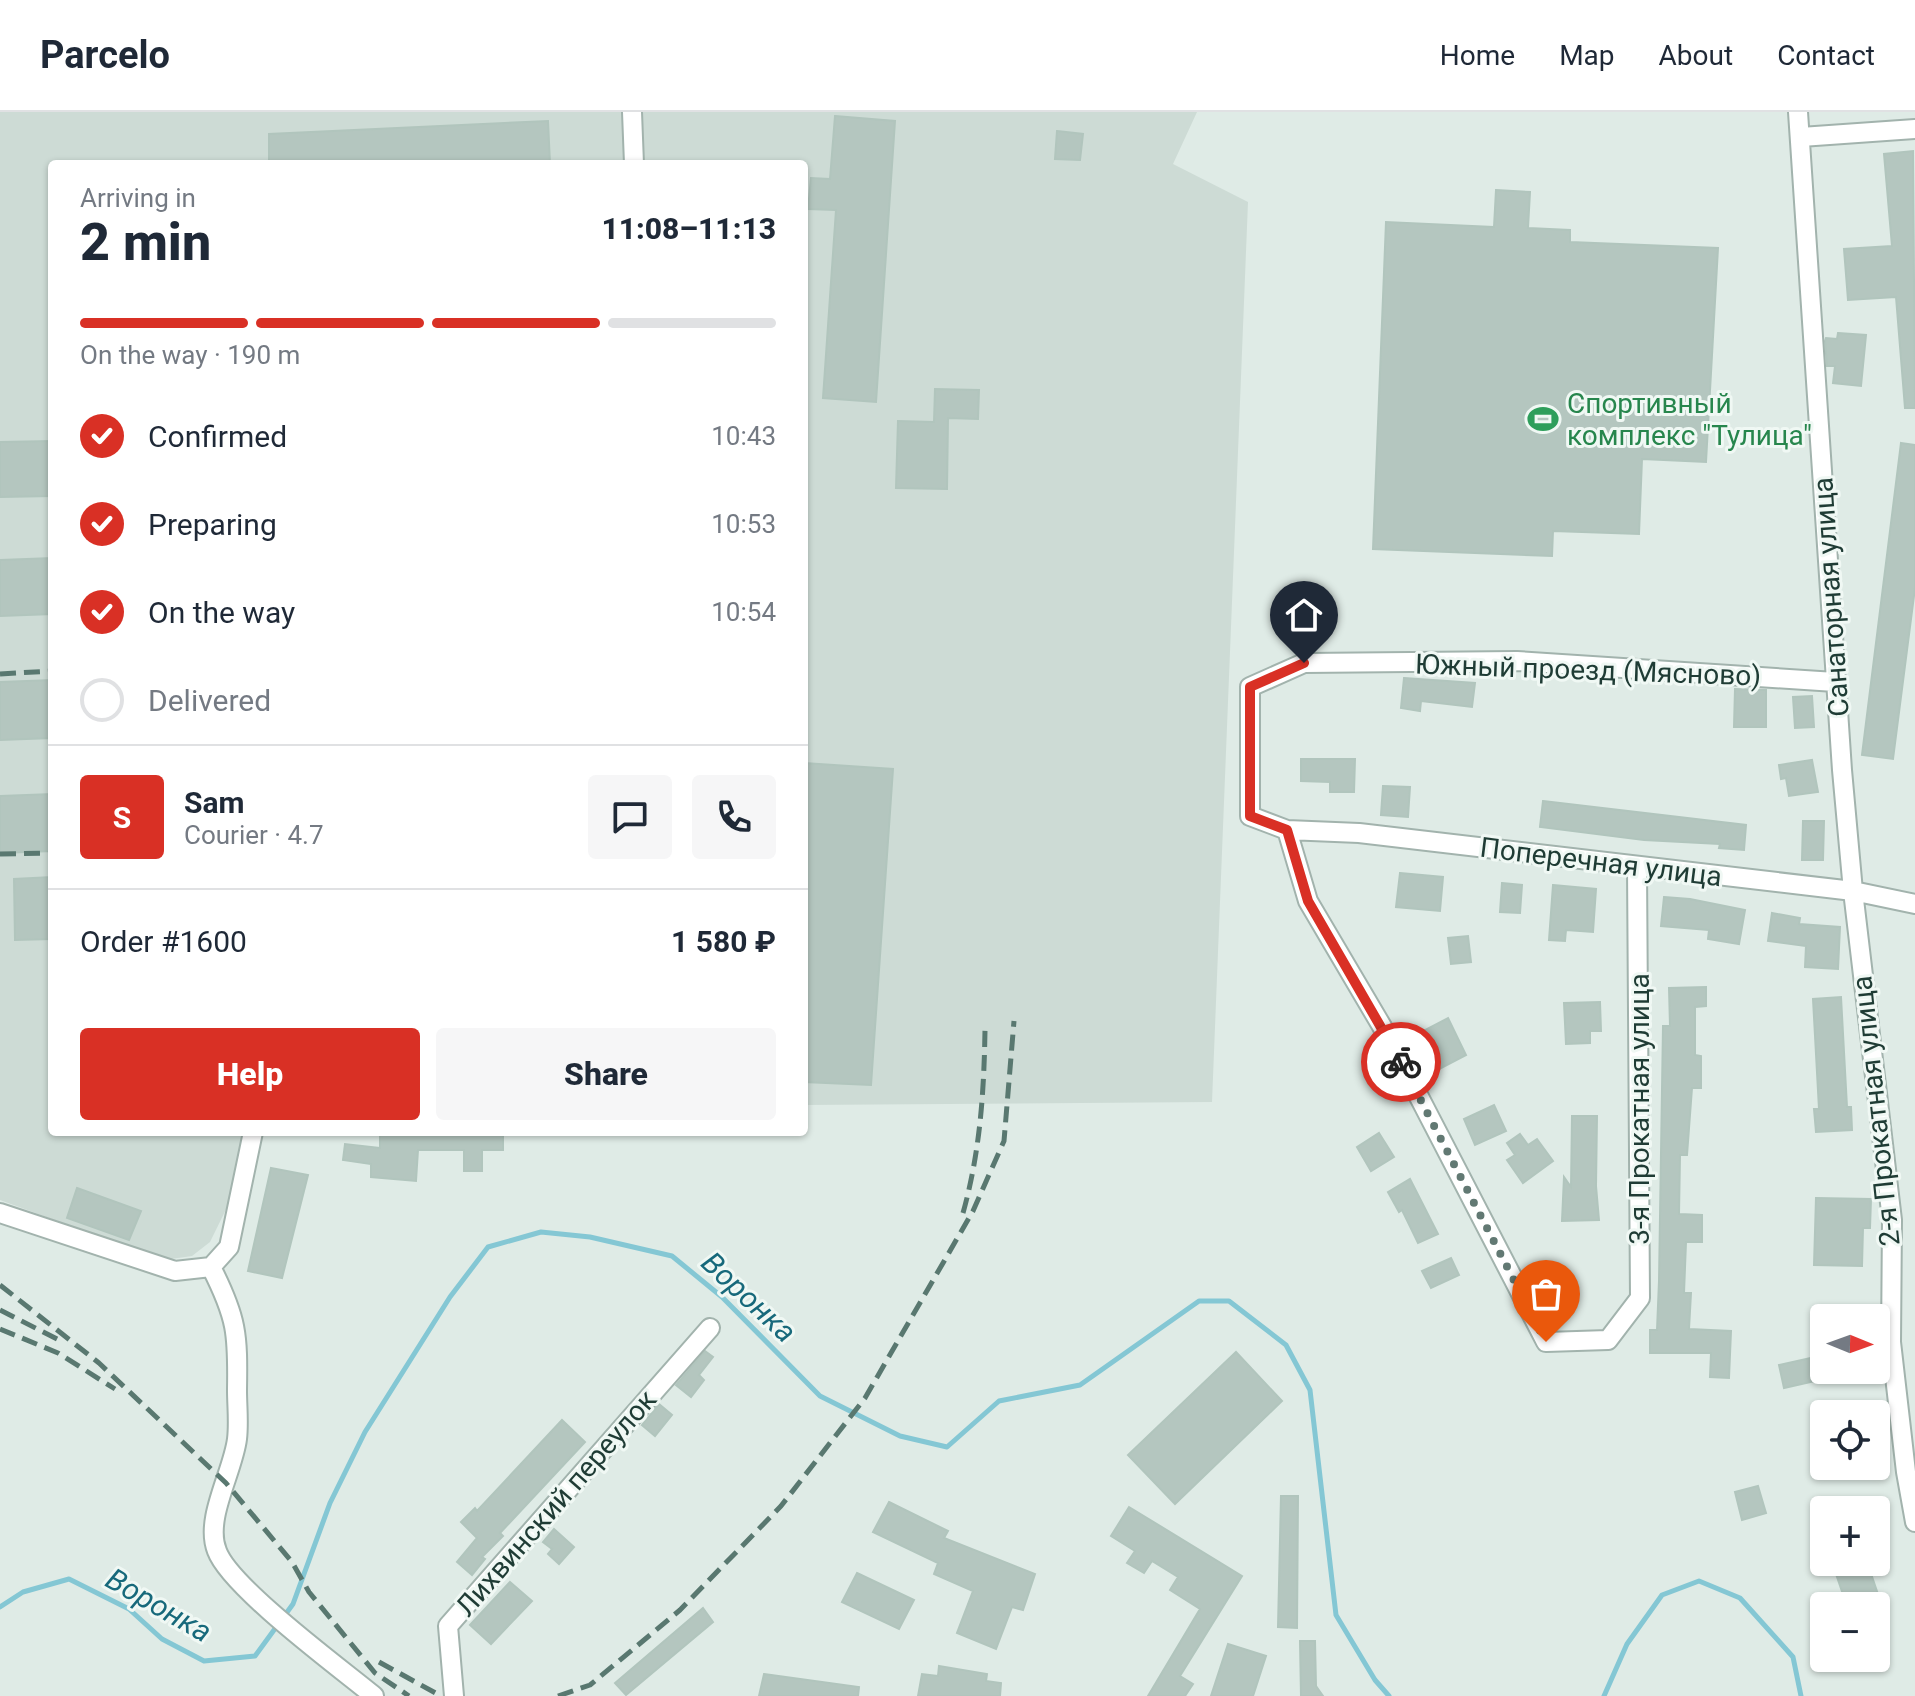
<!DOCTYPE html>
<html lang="en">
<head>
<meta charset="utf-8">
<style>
  :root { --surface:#fff; --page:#f6f6f7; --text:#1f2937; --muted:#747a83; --line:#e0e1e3; --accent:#d93025 }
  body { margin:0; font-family:Roboto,sans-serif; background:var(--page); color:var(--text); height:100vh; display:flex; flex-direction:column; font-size:30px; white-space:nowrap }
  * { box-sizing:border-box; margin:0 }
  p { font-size:26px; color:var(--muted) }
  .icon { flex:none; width:44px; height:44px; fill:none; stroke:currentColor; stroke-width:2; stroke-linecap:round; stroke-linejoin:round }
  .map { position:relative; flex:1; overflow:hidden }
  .panel { position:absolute; left:48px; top:48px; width:760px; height:976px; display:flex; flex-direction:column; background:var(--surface); border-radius:8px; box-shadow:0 2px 6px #0004 }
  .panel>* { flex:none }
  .needle { width:52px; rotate:91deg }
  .controls { position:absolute; left:1810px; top:1192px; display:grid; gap:16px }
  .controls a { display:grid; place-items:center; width:80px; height:80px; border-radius:8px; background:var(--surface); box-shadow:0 2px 6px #0004; font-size:40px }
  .pin { position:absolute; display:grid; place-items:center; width:68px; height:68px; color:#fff; margin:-82px -34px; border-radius:50% 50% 50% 0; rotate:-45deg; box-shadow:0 0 8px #0007 }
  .pin .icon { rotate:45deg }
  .courier { position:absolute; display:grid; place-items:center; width:80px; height:80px; margin:-40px; border:6px solid #d93025; border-radius:50%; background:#fff; color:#222; box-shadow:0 2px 10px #0007 }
  .head em { font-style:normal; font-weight:800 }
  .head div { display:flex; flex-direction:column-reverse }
  .head { display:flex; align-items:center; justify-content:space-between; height:136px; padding:0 32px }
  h1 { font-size:52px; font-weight:800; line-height:60px }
  .bar { display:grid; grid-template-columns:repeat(4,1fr); gap:12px 8px; align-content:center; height:96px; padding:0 32px }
  .bar i { height:10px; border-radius:6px; background:var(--line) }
  .bar .active { background:var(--accent) }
  .bar p { grid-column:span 4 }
  .line { display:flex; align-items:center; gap:20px; padding:0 32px; border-top:2px solid var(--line) }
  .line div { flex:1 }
  .round { display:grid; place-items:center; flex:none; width:84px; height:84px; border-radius:8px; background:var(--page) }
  ol { padding:0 32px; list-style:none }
  li { display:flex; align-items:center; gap:24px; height:88px }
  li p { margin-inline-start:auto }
  li .icon { padding:8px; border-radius:50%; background:var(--accent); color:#fff; stroke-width:4 }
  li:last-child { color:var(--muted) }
  li i { width:44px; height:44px; border:4px solid var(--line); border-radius:50% }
  .primary-button { display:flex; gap:16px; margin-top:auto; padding:16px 32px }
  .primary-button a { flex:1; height:92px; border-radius:8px; background:var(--accent); color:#fff; font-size:32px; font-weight:800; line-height:92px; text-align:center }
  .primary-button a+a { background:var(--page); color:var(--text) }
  header { display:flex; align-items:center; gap:48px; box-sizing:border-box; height:112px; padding:0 40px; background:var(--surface); border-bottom:2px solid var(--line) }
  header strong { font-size:38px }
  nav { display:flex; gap:44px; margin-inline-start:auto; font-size:28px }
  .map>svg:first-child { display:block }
</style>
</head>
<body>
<header>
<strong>Parcelo</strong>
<nav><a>Home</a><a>Map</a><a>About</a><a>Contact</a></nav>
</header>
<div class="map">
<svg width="1915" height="1584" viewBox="0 0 1915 1584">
  <rect width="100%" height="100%" fill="#dfebe6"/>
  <path fill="#cddbd5" d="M0 0H1197L1173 52 1248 90 1212 990 804 993V52H52V1020H264L210 1130 192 1144 164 1148 0 1088Z"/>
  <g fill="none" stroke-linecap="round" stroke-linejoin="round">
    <path stroke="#84c7d4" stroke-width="5" d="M0 1495 23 1480 69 1467 129 1497 162 1527 204 1549 255 1544 293 1492 330 1391 365 1320 450 1185 488 1135 541 1120 590 1125 672 1144 722 1185 820 1284 900 1324 947 1335 999 1289 1080 1273 1199 1189H1229L1286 1233 1310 1278 1336 1503 1375 1568 1389 1584
      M1604 1584 1627 1532 1662 1483 1699 1469 1740 1486 1793 1545 1801 1584"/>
  </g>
  <path fill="#b4c6bf" stroke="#b1c5bd" stroke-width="2" d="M835 4 895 9 876 290 823 286 836 98 808 97 811 66 830 67Z
    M548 9 550 52H269V22Z
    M1057 19 1083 22 1080 48 1055 47Z
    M1913 39 1915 296H1905L1896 185 1848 188 1844 137 1892 134 1884 42Z
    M1496 78 1530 80 1528 116 1570 118V130L1718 136 1706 350 1642 347 1639 422 1553 419 1552 444 1373 437 1386 110 1494 115Z
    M1838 221 1866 223 1861 274 1833 271 1835 254H1827L1825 229 1826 226 1837 227Z
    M935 277 979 278 978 307 948 306 947 377 896 376 898 309 934 310Z
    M52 329V384L0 385V330Z
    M1901 331 1915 333V476L1893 647 1862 643Z
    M52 446V502L0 504V448Z
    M1404 566 1475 571 1472 595 1421 589 1420 599 1401 596Z
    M52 568V626L0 628V570Z
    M1735 577 1766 578V615H1734Z
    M1812 584 1814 615 1795 616 1793 585Z
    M1301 647H1355L1354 680H1330V670L1301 669Z
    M1812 648 1818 680 1789 684 1786 666 1781 667 1779 653Z
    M804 651 893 657 871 973 804 970Z
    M1383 674 1410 675 1408 705 1381 703Z
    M52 682V739L0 741V684Z
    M1543 689 1746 713 1744 738 1719 736 1720 732 1644 728 1540 715Z
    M1803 709H1824L1823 748H1802Z
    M1400 761 1443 765 1440 799 1396 795Z
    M52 765V827L15 828 14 767Z
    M1502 771 1522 773 1520 801 1500 800Z
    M1553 773 1596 777 1593 820 1566 818 1565 829 1549 828Z
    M1664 785 1690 787 1745 798 1739 832 1708 827 1709 818 1661 814Z
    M1772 801 1800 806 1799 812 1840 815 1838 857 1805 855 1806 834 1768 829Z
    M1468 824 1471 850 1451 852 1448 826Z
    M1706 875V894L1695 895V943L1701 944V976H1692L1687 1043H1680L1679 1102 1702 1103V1130H1686L1684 1181H1691L1689 1217 1731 1219 1729 1266 1710 1265 1711 1241H1650V1218H1657L1659 1169 1663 914H1670L1669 876Z
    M1841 885 1847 995H1851L1852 1018 1816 1020 1814 997H1819L1813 887Z
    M1600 890 1601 919H1590V931L1566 932 1564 891Z
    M1448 906 1466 943 1428 963 1410 926Z
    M1494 993 1506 1019 1475 1033 1464 1007Z
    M1572 1004H1597L1596 1074 1599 1108 1562 1109 1564 1065 1571 1075Z
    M380 1020H503V1038H482V1059H464V1038H418L416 1069 371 1065V1052L343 1048 345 1032 380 1036Z
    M1379 1021 1394 1045 1371 1059 1357 1035Z
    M1520 1022 1528 1033 1537 1027 1553 1049 1523 1071 1507 1048 1515 1043 1507 1031Z
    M271 1056 308 1063 282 1166 248 1159Z
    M1410 1067 1438 1122 1418 1131 1402 1098 1399 1100 1388 1080Z
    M77 1076 141 1099 129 1128 67 1106Z
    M1816 1086 1871 1087 1870 1116H1863L1862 1154 1814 1153Z
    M1451 1146 1459 1163 1431 1176 1422 1159Z
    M705 1239 713 1245 699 1263 704 1268 691 1285 676 1273Z
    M1236 1240 1282 1289 1175 1392 1128 1343Z
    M1824 1243V1267L1784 1276 1779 1253Z
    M659 1292 672 1303 655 1324 642 1313Z
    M562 1308 585 1330 500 1421 503 1424 482 1445 485 1447 472 1463 457 1450 477 1426 461 1410 475 1396 477 1399Z
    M1758 1374 1766 1401 1742 1408 1735 1380Z
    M1281 1384H1298L1297 1516 1278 1515Z
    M889 1390 948 1419 944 1426 1035 1462 1023 1498 1012 1495 996 1537 957 1521 973 1479 934 1462 938 1451 873 1420Z
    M1129 1395 1242 1464 1180 1564 1193 1572 1185 1584H1148L1200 1497 1170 1478 1178 1465 1152 1449 1144 1461 1127 1451 1135 1439 1111 1424Z
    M554 1417 574 1435 559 1452 548 1442 552 1437 543 1430Z
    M1860 1450H1867L1881 1491 1847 1494 1835 1459Z
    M857 1461 914 1488 899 1517 842 1490Z
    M510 1470 532 1489 491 1532 470 1513Z
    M703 1496 713 1510 626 1583 615 1571Z
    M1300 1529H1315L1316 1574 1323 1584H1301Z
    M1228 1532 1266 1544 1253 1584H1211Z
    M939 1554 987 1562 986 1569 1001 1571 1000 1584H918L922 1562 938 1564Z
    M764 1562 859 1575 858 1584H759Z"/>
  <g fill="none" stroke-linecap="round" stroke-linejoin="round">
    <g stroke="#a2b3ad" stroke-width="22">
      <path id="minor" d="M632 0 634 52
        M1798 0 1842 658 1853 779 1892 1108 1891 1230 1906 1360 1915 1410
        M1801 25 1915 17
        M1835 570 1517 549 1304 551 1250 575V704L1287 718 1359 721 1853 779 1915 792
        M1287 718 1308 789 1387 923 1546 1230 1608 1228 1640 1186 1637 756
        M0 1101 175 1159 211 1155 229 1135 253 1020
        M211 1155C237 1206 238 1222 237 1278 237 1294 239 1311 237 1327 233 1360 204 1407 217 1439 230 1475 340 1556 374 1584
        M454 1584 448 1514 710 1216"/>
    </g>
    <use href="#minor" stroke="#fff" stroke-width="18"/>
    <path stroke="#597870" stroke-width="5" stroke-dasharray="16 8" stroke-linecap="butt" d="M0 562 52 559
      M0 742 52 741
      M963 1101C980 1040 984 981 985 918
      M0 1173 99 1251 226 1371 292 1450 309 1480 375 1561 409 1584
      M0 1198 61 1229
      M0 1217 58 1241 115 1277
      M379 1550 441 1584
      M558 1584 590 1573 680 1498 781 1394 865 1286 973 1099 1004 1029 1014 909"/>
  </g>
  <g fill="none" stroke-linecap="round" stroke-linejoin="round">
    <path stroke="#627973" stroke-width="8" stroke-dasharray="0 14.4" d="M1401 950 1546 1230"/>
    <path stroke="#d93025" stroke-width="10" d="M1304 551 1250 575V704L1287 718 1308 789 1401 950"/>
  </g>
  <defs>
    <g id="stadium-bare" transform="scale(2.4)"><path d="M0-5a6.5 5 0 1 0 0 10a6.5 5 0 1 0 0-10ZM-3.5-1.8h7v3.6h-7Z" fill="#2e9e5b" stroke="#f0f8f4" stroke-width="2.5" paint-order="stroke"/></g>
  </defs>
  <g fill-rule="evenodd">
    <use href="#stadium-bare" x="1543" y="307"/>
  </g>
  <g text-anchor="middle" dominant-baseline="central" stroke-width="6" stroke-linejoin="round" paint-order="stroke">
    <g font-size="28" fill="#27864d" stroke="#f0f8f4" text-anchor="start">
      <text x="1567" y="291">Спортивный<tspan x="1567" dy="32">комплекс "Тулица"</tspan></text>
    </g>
    <g font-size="28" fill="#1f3c35" stroke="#f0f8f4">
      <text transform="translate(1831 485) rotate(-94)">Санаторная улица</text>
      <text transform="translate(1588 558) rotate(2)">Южный проезд (Мясново)</text>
      <text transform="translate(1601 750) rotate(7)">Поперечная улица</text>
      <text transform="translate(1639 997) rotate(-90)">3-я Прокатная улица</text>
      <text transform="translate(1876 999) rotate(-96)">2-я Прокатная улица</text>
      <text transform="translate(556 1391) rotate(-49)">Лихвинский переулок</text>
    </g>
    <g font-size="30" font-style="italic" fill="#17697b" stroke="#f0f8f4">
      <text transform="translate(749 1185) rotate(43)">Воронка</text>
      <text transform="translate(159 1493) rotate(30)">Воронка</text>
    </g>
  </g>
</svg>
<div class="controls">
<a><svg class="needle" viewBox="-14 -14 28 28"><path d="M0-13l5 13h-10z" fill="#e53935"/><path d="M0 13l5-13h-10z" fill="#747a83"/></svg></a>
<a><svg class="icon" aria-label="locate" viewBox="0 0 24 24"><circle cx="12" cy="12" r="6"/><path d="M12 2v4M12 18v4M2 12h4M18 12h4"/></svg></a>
<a>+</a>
<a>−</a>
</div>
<div class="pin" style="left:1546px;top:1230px;background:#ea580c"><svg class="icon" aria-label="bag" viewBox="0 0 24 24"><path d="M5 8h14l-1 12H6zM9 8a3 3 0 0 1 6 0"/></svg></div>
<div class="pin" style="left:1304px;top:551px;background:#1f2937"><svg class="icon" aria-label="home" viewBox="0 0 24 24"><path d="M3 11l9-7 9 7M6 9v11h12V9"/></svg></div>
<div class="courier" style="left:1401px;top:950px"><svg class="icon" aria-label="bike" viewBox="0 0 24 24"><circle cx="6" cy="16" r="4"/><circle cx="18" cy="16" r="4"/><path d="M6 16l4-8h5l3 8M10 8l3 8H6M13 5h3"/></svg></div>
<section class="panel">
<div class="head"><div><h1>2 min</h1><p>Arriving in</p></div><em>11:08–11:13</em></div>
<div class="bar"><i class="active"></i><i class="active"></i><i class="active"></i><i></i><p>On the way · 190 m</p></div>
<ol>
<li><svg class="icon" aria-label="check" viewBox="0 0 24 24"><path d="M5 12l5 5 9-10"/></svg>Confirmed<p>10:43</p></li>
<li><svg class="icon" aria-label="check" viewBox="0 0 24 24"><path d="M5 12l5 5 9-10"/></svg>Preparing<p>10:53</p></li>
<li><svg class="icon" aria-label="check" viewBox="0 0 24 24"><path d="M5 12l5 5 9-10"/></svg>On the way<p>10:54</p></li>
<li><i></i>Delivered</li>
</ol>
<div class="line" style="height:144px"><b class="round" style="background:var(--accent);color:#fff">S</b><div><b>Sam</b><p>Courier · 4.7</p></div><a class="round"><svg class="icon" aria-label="chat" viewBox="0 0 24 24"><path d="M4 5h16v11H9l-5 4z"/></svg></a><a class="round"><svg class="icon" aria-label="phone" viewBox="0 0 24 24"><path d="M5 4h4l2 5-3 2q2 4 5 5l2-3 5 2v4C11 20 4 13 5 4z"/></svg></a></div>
<div class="line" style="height:104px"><div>Order #1600</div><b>1 580 ₽</b></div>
<div class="primary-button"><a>Help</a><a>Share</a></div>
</section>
</div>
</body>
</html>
